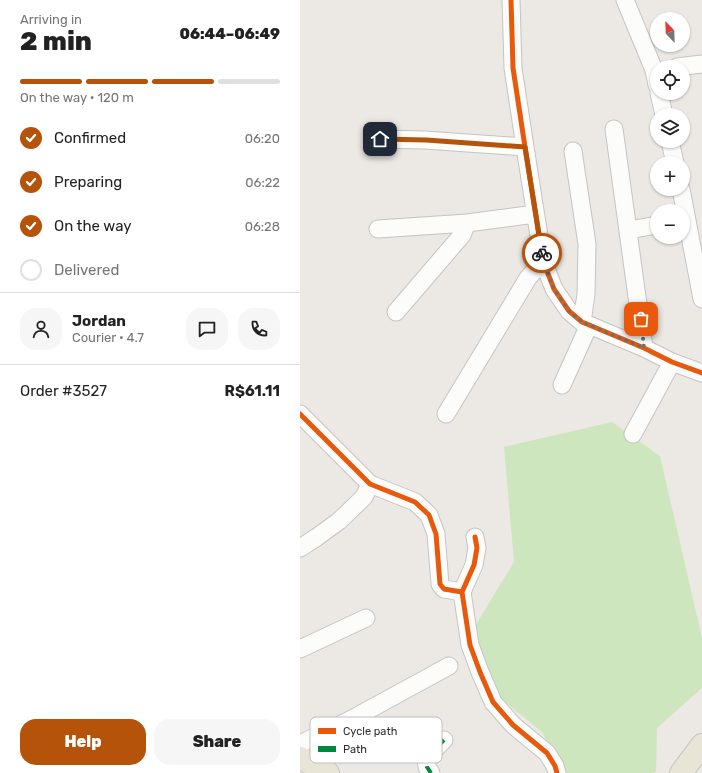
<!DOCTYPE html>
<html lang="en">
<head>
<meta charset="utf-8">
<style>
  :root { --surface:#fff; --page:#f6f6f6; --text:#222; --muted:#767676; --line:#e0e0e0; --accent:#b45309 }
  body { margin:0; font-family:Rubik,sans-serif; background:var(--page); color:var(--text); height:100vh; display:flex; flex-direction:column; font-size:15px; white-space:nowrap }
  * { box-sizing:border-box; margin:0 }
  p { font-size:13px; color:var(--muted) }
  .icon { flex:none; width:22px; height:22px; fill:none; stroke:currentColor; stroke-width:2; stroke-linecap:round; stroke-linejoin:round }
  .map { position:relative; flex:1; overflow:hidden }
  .details { display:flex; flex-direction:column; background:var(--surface); width:300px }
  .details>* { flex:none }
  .needle { width:26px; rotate:337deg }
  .buttons { position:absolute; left:350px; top:12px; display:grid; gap:8px }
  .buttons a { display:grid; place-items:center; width:40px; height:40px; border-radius:50%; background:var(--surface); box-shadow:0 1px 3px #0004; font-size:20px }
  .pin { position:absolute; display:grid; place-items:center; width:34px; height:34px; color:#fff; margin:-17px; border-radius:8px; box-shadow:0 2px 6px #0006 }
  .courier { position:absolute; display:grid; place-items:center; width:40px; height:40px; margin:-20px; border:3px solid #b45309; border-radius:50%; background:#fff; color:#222; box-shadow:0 1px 5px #0007 }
  .head em { font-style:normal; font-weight:800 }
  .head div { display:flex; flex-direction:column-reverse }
  .head { display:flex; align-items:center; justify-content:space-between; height:68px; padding:0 20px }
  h1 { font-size:26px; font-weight:800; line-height:30px }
  .bar { display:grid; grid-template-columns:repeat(4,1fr); gap:6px 4px; align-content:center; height:48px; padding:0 20px }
  .bar i { height:5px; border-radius:3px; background:var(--line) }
  .bar .selected { background:var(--accent) }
  .bar p { grid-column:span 4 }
  .line { display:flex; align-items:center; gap:10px; padding:0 20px; border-top:1px solid var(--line) }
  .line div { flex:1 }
  .round { display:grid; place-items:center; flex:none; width:42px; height:42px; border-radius:16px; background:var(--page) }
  ol { padding:0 20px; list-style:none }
  li { display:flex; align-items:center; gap:12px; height:44px }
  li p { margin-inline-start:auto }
  li .icon { padding:4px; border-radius:50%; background:var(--accent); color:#fff; stroke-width:4 }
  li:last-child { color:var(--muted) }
  li i { width:22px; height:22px; border:2px solid var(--line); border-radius:50% }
  .primary-button { display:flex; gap:8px; margin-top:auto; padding:8px 20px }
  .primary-button a { flex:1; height:46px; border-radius:16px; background:var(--accent); color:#fff; font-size:16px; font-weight:800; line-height:46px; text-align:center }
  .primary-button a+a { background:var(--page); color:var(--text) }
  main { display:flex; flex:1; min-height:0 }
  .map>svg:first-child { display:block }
</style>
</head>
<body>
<main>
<section class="details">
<div class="head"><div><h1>2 min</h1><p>Arriving in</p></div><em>06:44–06:49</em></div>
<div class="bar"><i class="selected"></i><i class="selected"></i><i class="selected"></i><i></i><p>On the way · 120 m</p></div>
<ol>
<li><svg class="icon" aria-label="check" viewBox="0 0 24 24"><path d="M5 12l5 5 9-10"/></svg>Confirmed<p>06:20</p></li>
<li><svg class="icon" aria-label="check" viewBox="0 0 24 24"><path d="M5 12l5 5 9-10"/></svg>Preparing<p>06:22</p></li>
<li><svg class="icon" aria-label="check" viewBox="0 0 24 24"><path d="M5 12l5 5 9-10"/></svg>On the way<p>06:28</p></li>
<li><i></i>Delivered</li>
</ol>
<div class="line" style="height:72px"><a class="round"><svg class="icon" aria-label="person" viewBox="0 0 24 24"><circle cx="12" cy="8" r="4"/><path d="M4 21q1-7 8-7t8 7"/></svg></a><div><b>Jordan</b><p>Courier · 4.7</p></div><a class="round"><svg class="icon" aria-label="chat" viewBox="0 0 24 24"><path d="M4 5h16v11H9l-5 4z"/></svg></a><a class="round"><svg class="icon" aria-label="phone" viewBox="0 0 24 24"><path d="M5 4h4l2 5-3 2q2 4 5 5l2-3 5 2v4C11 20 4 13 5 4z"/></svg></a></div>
<div class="line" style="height:52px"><div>Order #3527</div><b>R$61.11</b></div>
<div class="primary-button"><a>Help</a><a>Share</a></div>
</section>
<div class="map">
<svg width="402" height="773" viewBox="0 0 402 773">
  <rect width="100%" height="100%" fill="#ece8e4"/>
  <path fill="#cee6be" d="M312 422 360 456 402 638V688L357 728 356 771 354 773H260L243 733 181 682 166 641 214 562 204 447Z"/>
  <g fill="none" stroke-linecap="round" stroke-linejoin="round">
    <g stroke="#c5c4c5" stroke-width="19">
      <path id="minor" d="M211 0 213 68 225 147 243 261 254 289 269 311 282 322 344 348 372 362 402 373
        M325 0 354 70 357 85
        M377 67 402 64
        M359 93 364 115
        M314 129 344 348
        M80 139 125 140 225 147
        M370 141 375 163
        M273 151 287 244 286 294 282 322
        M381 189 402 299
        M78 229 167 223 235 214
        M329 230 357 225
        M96 312 162 235 167 223
        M262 385 289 325
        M0 414 70 484 115 502 129 515 136 534 140 584 144 589 162 592
        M146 414 228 278 243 261
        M333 434 372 362
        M175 537 177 548 174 565 162 592 170 645 180 672 193 702 213 725 247 753 255 766 257 773
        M0 548 17 537 39 521 64 497 70 484
        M0 649 66 618
        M0 744 50 720 149 666
        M131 773 127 767 126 760 130 754 144 740"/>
    </g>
    <g stroke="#c6c5c4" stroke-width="24">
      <path id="major" d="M0 758 28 773
        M381 773 402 745"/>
    </g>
    <use href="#minor" stroke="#fcfcfb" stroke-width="17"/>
    <use href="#major" stroke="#e8e4d6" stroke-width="22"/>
    <path stroke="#00873e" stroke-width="4" stroke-dasharray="8 4" stroke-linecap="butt" d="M131 773 127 767 126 760 130 754 144 740"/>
    <g stroke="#fff" stroke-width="8">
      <path id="cycleway" d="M211 0 213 68 225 147 243 261 254 289 269 311 282 322 344 348 372 362 402 373
        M0 414 70 484 115 502 129 515 136 534 140 584 144 589 162 592
        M175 537 177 548 174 565 162 592 170 645 180 672 193 702 213 725 247 753 255 766 257 773"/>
    </g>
    <use href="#cycleway" stroke="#e8590c" stroke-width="5"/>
  </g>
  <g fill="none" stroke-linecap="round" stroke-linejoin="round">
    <path stroke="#706f6e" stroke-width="4" stroke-dasharray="0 7.2" d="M242 253 243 261 254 289 269 311 282 322 344 348 341 319"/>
    <path stroke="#b45309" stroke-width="5" d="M80 139 126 140 225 147 242 253"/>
  </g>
  <rect x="10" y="717" width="132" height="46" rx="6" fill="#fff" stroke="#c0c0c0" stroke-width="1"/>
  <rect x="18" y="728" width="18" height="6" fill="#e8590c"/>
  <rect x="18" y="746" width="18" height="6" fill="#00873e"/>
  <g font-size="11" fill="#2e2e2e">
    <text x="43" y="735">Cycle path</text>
    <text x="43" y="753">Path</text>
  </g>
</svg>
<div class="buttons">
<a><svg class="needle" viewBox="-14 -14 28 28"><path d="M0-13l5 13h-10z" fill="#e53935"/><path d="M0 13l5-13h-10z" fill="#767676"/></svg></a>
<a><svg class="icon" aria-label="locate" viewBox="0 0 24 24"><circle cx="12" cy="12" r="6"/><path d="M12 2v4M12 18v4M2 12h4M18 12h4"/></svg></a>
<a><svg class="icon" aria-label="layers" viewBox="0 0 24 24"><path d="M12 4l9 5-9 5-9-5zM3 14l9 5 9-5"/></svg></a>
<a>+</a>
<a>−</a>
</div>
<div class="pin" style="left:341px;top:319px;background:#ea580c"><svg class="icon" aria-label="bag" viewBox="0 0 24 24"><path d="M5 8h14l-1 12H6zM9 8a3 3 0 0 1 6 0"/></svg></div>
<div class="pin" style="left:80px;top:139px;background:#1f2937"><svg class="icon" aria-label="home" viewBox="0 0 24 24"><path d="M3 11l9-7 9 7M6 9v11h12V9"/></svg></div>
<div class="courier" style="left:242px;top:253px"><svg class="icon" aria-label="bike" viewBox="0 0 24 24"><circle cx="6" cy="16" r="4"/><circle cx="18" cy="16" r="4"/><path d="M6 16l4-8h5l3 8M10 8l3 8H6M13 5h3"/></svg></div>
</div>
</main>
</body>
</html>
